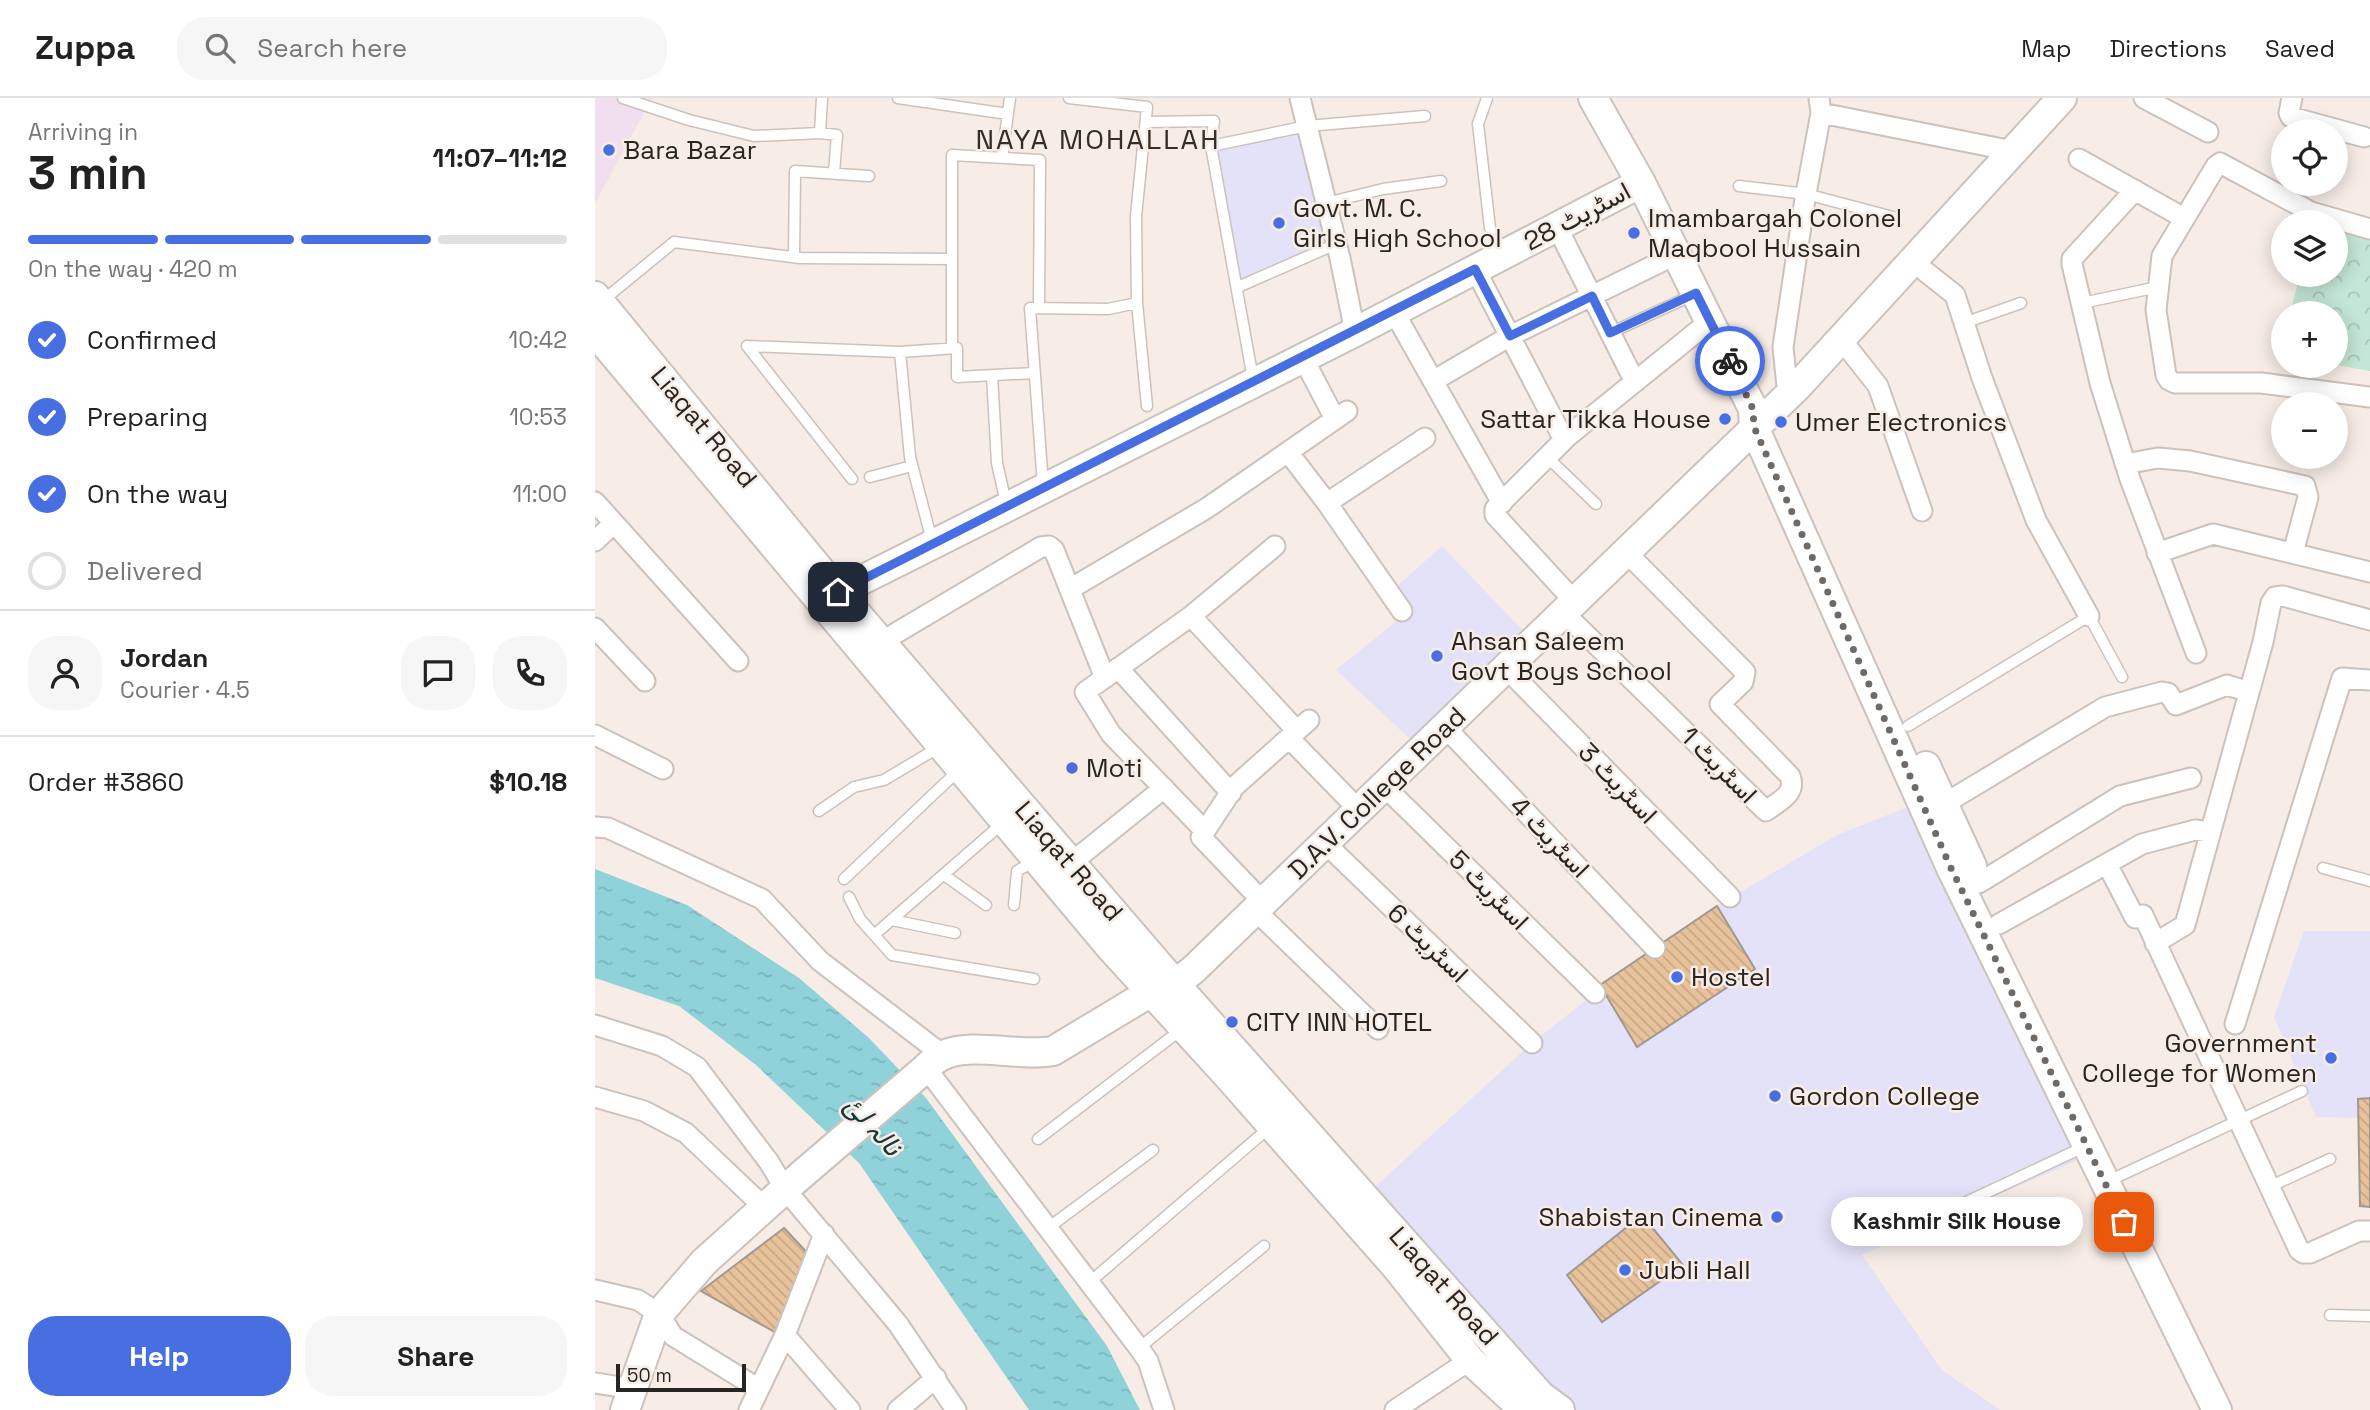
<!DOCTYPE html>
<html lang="en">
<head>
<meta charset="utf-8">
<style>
  :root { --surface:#fff; --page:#f6f6f6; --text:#222; --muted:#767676; --line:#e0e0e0; --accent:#476fe1 }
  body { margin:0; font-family:"Space Grotesk",Vazirmatn,sans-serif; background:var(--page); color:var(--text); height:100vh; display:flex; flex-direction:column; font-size:26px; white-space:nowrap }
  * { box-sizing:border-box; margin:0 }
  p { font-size:23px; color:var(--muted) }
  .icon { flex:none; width:38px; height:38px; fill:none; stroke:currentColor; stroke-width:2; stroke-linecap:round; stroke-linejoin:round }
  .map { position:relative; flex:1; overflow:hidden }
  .drawer { display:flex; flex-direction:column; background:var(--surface); width:595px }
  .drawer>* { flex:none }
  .controls { position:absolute; left:1676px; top:21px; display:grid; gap:14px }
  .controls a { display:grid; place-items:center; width:77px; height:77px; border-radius:50%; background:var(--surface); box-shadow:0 4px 18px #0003; font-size:35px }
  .scale { position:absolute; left:21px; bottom:18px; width:130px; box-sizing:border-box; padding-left:7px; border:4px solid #282422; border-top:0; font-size:19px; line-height:24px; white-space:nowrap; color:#282422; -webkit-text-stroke:5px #f7ece6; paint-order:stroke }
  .pin { position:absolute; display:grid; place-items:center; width:60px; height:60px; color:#fff; margin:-30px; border-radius:14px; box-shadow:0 4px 10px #0006 }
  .courier { position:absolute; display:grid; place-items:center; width:70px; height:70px; margin:-35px; border:5px solid #476fe1; border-radius:50%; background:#fff; color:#222; box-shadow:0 2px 9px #0007 }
  .bubble { position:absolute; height:49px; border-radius:24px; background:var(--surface); box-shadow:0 4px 18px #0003; font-size:23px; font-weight:600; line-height:49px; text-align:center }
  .summary em { font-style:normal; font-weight:600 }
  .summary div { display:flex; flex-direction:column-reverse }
  .summary { display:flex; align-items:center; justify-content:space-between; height:119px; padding:0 28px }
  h1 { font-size:46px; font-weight:600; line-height:52px }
  .bar { display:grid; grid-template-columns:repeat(4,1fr); gap:10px 7px; align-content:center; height:84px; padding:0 28px }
  .bar i { height:9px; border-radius:5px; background:var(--line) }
  .bar .selected { background:var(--accent) }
  .bar p { grid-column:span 4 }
  .line { display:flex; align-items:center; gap:18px; padding:0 28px; border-top:2px solid var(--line) }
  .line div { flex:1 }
  .round { display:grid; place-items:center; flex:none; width:74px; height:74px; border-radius:28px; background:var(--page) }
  ol { padding:0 28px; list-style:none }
  li { display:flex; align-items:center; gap:21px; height:77px }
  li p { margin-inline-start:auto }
  li .icon { padding:7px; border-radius:50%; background:var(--accent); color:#fff; stroke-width:4 }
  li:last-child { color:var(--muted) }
  li i { width:38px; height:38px; border:4px solid var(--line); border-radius:50% }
  .cta { display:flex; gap:14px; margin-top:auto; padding:14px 28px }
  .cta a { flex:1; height:80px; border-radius:28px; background:var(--accent); color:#fff; font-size:28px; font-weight:600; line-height:80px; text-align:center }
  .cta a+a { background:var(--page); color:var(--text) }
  header { display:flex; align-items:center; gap:42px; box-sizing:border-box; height:98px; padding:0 35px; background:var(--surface); border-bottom:2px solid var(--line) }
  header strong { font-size:33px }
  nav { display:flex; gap:38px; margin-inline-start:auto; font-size:24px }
  .search { width:490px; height:63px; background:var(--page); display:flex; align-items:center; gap:18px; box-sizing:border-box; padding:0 24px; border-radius:28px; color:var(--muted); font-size:26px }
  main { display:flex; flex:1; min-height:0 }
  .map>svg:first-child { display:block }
</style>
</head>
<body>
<header>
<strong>Zuppa</strong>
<div class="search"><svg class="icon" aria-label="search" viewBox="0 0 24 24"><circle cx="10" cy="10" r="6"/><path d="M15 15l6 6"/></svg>Search here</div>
<nav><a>Map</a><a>Directions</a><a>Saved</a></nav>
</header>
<main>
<section class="drawer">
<div class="summary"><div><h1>3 min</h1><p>Arriving in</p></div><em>11:07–11:12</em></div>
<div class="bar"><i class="selected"></i><i class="selected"></i><i class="selected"></i><i></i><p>On the way · 420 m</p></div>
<ol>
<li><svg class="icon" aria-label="check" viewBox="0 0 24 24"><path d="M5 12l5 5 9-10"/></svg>Confirmed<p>10:42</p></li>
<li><svg class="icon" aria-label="check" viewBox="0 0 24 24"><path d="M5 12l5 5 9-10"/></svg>Preparing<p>10:53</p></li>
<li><svg class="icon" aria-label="check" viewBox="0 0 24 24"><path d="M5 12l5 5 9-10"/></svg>On the way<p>11:00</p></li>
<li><i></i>Delivered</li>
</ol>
<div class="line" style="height:126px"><a class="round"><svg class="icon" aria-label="person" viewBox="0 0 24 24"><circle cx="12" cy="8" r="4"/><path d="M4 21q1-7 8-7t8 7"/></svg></a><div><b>Jordan</b><p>Courier · 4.5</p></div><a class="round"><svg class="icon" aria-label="chat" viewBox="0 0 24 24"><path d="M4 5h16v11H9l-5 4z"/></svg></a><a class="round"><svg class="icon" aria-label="phone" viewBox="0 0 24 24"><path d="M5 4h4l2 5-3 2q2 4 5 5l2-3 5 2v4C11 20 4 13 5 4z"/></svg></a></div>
<div class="line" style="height:91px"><div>Order #3860</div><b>$10.18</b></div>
<div class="cta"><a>Help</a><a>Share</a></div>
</section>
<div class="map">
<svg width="1775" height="1312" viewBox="0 0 1775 1312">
  <defs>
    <pattern id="park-crowns" width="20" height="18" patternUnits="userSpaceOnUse" patternTransform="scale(1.75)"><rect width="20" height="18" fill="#c4e6d4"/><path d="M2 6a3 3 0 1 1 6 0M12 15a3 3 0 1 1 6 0" fill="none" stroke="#a8c5b6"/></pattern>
    <pattern id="water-ripples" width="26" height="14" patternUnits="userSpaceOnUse" patternTransform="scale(1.75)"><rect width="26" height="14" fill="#90d2da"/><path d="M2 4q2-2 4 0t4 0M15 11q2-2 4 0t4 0" fill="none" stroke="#7cb4bb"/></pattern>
    <pattern id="building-back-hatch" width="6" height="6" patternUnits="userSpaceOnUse" patternTransform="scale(1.75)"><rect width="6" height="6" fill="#e8c29b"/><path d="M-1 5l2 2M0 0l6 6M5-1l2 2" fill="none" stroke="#c7a785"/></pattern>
  </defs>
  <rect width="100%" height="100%" fill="#f7ece6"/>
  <path fill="#f1deee" d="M0 0H57L0 105Z"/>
  <path fill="#e4e2f8" d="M712 28 741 146 643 189 616 48Z
    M847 448 939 544 828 653 741 572 807 519 794 495Z
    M1338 699 1508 1051 1267 1157 1347 1272 1405 1312H965L769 1099 937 945 1000 895 1122 808 1242 737Z
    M1709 833H1775V1000L1763 1001V1020L1721 1019 1679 919Z"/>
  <path fill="url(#park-crowns)" d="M1741 129 1775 137V273L1741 267V215H1695L1705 177H1741Z"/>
  <path fill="url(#water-ripples)" d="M0 771 92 807 204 880 274 940 331 1000 512 1248 545 1312H434L264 1065 161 967 84 908 0 880Z"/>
  <path fill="url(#building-back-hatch)" stroke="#a19991" stroke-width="2" d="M1122 808 1160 871 1042 949 1005 887Z
    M1775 1000V1109L1765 1108 1763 1001Z
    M1047 1117 1088 1167 1007 1224 972 1177Z
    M189 1130 221 1164 185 1237 106 1193Z"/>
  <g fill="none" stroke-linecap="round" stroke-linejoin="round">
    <g stroke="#ccc2bc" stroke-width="13">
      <path id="lane" d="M28 0 94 22 159 38 225 35 242 37 239 75
        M303 0 413 16
        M474 0 552 9 541 118 542 205 552 308
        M892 0 883 26 895 130 909 154
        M551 24 619 23 616 48 658 281
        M225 35 227 0
        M616 48 712 28 830 18
        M407 60 415 0
        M1144 88 1211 96 1298 119
        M731 105 788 91 846 83
        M199 159 200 73 274 78
        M643 189 741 146
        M6 204 79 144 205 160 357 161
        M1487 205 1563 189
        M1369 225 1426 205
        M1015 235 1098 197
        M152 248 305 254 362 250V279L439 275
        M152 248 257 381
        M357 250V57L445 62 444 210
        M305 254 315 359 337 443
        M397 277 402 365 411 405
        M952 359 1001 406
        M275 379 317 368
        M448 387 435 210 513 211 542 205
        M1313 628 1494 518 1527 579
        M224 713 259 689 289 682 346 648
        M1728 770 1775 783
        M349 777 391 807
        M249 781 365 671
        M254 799 265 821 297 857 439 881
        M419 807 422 773 438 764
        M297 822 360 835
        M279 837 409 724
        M443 1041 587 931
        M1524 1078 1707 993
        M1676 1088 1735 1061
        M1333 1122 1491 1048
        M453 1130 558 1052
        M503 1177 675 1029
        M1735 1217 1775 1218
        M544 1250 669 1148"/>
    </g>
    <g stroke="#ccc2bc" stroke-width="23">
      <path id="street" d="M705 0 745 160 760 234
        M1549 0 1613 34
        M1697 0 1694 15 1696 19 1769 39
        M1226 15 1418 53
        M1484 61 1589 120
        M1540 92 1477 161V166L1505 285 1535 381 1601 555
        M962 129 1040 284
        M1775 131 1716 114 1625 65 1621 68 1567 158 1561 212 1571 277 1574 282 1580 285H1666L1775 299
        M1317 163 1360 197 1387 280 1441 422 1494 518
        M880 171 969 342
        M799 214 907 405
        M1246 241 1283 288 1327 413
        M708 260 740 321
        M838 283 915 238 1082 156
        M1193 298 1188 249 1210 101 1226 15 1224 0
        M693 354 732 405 807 513
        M1530 366 1563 360 1595 363 1710 388 1713 399 1698 455
        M0 404 143 563
        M732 405 830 340
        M0 443 19 425
        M1562 455 1618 436 1775 474
        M475 491 612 410 752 313
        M980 504 900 417V411L973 338 1115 223
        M969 515 1171 713C1184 703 1202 696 1195 678L1125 606 1148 584 1150 574 1031 454
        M596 518 702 633
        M0 530 50 583
        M286 544 446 449 454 448 459 452 510 580
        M523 570 636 695
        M911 570 1135 799
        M850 629 1060 850
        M0 637 68 671
        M694 640 764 712
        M789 688 1000 895
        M1349 706 1510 609 1567 594 1573 595 1581 607 1632 587 1654 594
        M0 729 13 730 167 801 225 863 348 957
        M610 733 516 636 490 594 596 518 680 448
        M730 745 937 945
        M476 765 569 690
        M1512 766 1540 820 1548 817 1704 1152 1708 1155H1715L1764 1133H1775
        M1384 785 1525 698 1596 680
        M668 804 606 739 639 689 714 622
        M660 812 783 931
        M1404 826 1547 746 1600 732 1615 734
        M1560 845 1590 827 1668 544 1676 505 1680 499 1688 498 1775 522
        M1640 926 1747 580 1775 582
        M0 927 67 948 102 969 174 1064 190 1091 303 1226 361 1312
        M331 970 544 1250 553 1263 569 1312
        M0 999 49 1013 91 1035 170 1110
        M0 1192 43 1202 64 1216 78 1238 164 1291
        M190 1237 255 1312
        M0 1285 38 1291
        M154 1312 190 1237 229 1136
        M303 1312 341 1280
        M800 1312 875 1262"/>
    </g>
    <g stroke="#ccc2bc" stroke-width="32">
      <path id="secondary" d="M998 0 1046 85 1158 311 1173 318
        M0 198 243 494 580 886 946 1298 965 1312
        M0 234 515 849 632 977 802 1170 875 1262 929 1312
        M1158 312 1159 329 1356 770 1622 1312
        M243 494 760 234 1046 85
        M1331 668 1377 768
        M30 1312 64 1216 109 1164 190 1091 331 970C336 965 342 959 349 957 376 944 425 959 458 953L556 894 580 886 598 872 1202 289 1467 0"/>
    </g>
    <use href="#lane" stroke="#fff" stroke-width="10"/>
    <use href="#street" stroke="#fff" stroke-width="19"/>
    <use href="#secondary" stroke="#fff" stroke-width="28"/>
  </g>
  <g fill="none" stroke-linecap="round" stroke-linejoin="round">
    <path stroke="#706a67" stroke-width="7" stroke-dasharray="0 12.6" d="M1135 263 1158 311 1159 329 1356 770 1529 1124"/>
    <path stroke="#476fe1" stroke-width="9" d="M243 494 880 171 915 238 997 198 1015 235 1101 195 1135 263"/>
  </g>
  <g fill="#476fe1" stroke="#f7ece6" stroke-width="2.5">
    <circle cx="14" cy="52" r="7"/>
    <circle cx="684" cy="125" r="7"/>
    <circle cx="1039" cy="135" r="7"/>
    <circle cx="1130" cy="321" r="7"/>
    <circle cx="1186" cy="324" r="7"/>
    <circle cx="842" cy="558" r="7"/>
    <circle cx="477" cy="670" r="7"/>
    <circle cx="1082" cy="879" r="7"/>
    <circle cx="637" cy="924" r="7"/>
    <circle cx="1736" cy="960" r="7"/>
    <circle cx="1180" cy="998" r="7"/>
    <circle cx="1182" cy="1119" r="7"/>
    <circle cx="1030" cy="1172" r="7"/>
  </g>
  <g text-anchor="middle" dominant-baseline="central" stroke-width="5" stroke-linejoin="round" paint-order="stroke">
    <g font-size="26" fill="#282422" stroke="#f7ece6" text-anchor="start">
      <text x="28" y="52">Bara Bazar</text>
      <text x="698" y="110">Govt. M. C.<tspan x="698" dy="30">Girls High School</tspan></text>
      <text x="1053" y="120">Imambargah Colonel<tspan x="1053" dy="30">Maqbool Hussain</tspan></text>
      <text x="1116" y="321" text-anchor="end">Sattar Tikka House</text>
      <text x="1200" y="324">Umer Electronics</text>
      <text x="856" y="543">Ahsan Saleem<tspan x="856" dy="30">Govt Boys School</tspan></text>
      <text x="491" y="670">Moti</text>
      <text x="1096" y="879">Hostel</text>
      <text x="651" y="924">CITY INN HOTEL</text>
      <text x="1722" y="945" text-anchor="end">Government<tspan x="1722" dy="30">College for Women</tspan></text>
      <text x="1194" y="998">Gordon College</text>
      <text x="1168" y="1119" text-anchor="end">Shabistan Cinema</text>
      <text x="1044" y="1172">Jubli Hall</text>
    </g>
    <g font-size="26" fill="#282422" stroke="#f7ece6">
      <text transform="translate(982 118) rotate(-28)">اسٹریٹ 28</text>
      <text transform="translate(109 329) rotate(50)">Liaqat Road</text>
      <text transform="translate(1124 667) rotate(45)">اسٹریٹ 1</text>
      <text transform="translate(1023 685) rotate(46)">اسٹریٹ 3</text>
      <text transform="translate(782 695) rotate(-44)">D.A.V. College Road</text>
      <text transform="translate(955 739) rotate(46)">اسٹریٹ 4</text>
      <text transform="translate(474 763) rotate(49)">Liaqat Road</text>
      <text transform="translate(894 792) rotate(45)">اسٹریٹ 5</text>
      <text transform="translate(833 845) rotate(44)">اسٹریٹ 6</text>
      <text transform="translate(849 1188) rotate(48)">Liaqat Road</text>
    </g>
    <g font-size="28" letter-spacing="2" fill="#342d28" stroke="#f7ece6">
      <text x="503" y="41">NAYA MOHALLAH</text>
    </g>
    <g font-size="28" font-style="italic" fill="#15373a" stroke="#f7ece6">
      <text transform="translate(279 1027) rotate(48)">نالہ لئ</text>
    </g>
  </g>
</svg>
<div class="controls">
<a><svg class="icon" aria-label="locate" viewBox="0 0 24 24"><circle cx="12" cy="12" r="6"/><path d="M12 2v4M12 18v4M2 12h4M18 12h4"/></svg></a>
<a><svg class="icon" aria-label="layers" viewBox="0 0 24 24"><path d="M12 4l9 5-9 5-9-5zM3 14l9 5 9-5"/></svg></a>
<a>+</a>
<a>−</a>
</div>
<div class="scale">50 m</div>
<div class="pin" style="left:1529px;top:1124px;background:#ea580c"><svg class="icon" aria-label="bag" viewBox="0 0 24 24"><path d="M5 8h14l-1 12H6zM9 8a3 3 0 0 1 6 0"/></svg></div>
<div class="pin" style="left:243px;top:494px;background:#1f2937"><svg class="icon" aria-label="home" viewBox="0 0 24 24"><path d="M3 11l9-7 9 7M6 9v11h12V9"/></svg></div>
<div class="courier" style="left:1135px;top:263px"><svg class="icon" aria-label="bike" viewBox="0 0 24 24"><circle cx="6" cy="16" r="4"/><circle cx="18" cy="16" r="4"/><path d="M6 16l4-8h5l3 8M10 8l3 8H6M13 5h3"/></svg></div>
<div class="bubble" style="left:1236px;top:1099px;width:252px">Kashmir Silk House</div>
</div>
</main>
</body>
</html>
